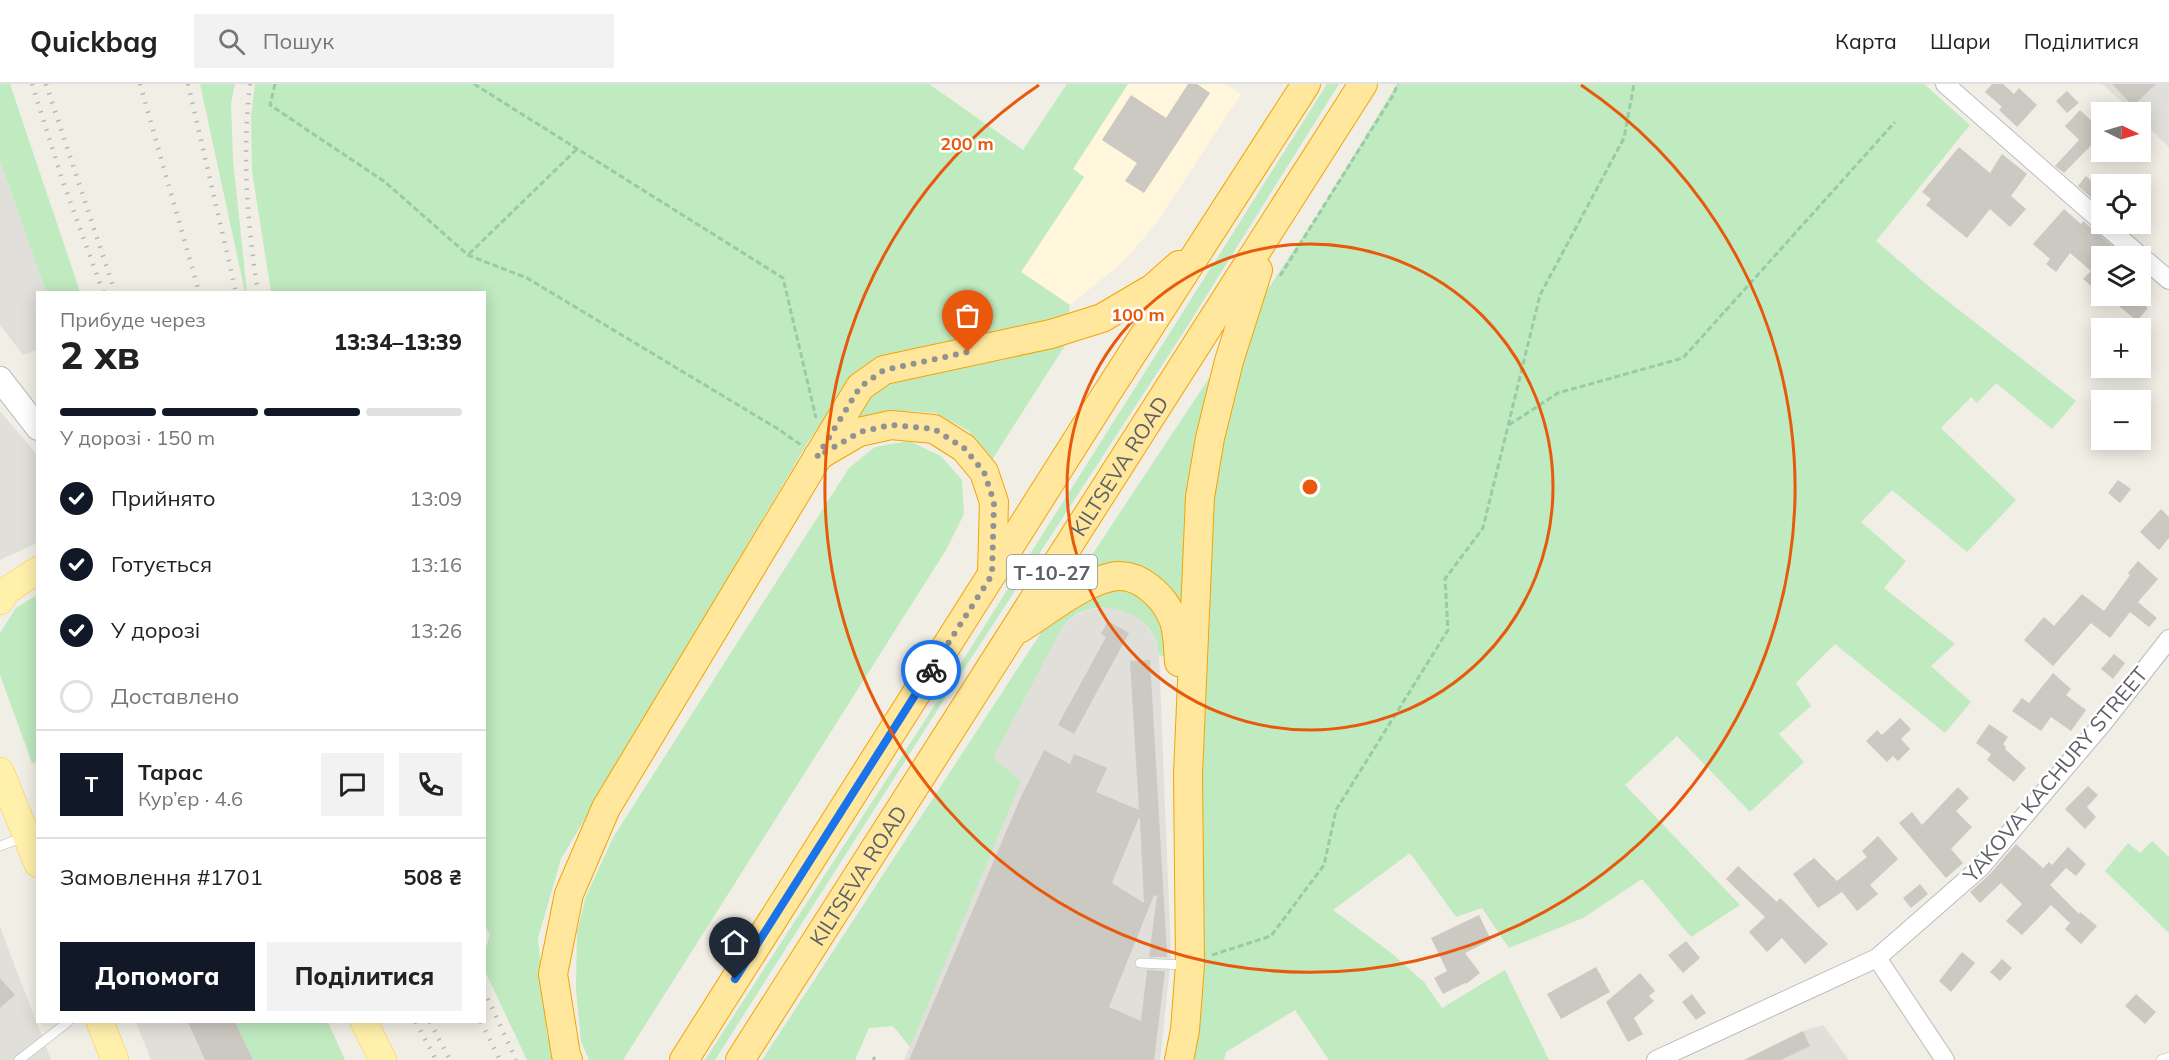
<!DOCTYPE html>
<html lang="uk">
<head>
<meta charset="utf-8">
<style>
  :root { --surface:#fff; --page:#f2f2f2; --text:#222; --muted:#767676; --line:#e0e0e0; --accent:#111827 }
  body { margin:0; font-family:Mulish,sans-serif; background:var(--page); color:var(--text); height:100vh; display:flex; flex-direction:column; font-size:22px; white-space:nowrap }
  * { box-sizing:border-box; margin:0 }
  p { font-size:20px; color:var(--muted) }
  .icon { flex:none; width:33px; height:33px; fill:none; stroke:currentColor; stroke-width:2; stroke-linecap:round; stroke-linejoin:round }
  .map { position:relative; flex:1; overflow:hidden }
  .details { position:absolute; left:36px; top:207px; width:450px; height:732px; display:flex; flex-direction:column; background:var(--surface); border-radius:0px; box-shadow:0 3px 15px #0003 }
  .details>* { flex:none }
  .needle { width:39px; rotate:95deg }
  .controls { position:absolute; left:2091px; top:18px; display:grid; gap:12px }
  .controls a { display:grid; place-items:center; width:60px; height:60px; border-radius:0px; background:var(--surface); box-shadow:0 3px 15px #0003; font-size:30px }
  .pin { position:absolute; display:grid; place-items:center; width:51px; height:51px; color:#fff; margin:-62px -26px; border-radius:50% 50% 50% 0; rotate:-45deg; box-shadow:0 0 6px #0007 }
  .pin .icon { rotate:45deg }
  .courier { position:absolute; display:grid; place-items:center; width:60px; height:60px; margin:-30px; border:4px solid #1a73e8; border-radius:50%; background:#fff; color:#222; box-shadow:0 2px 8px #0007 }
  .overview em { font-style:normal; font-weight:800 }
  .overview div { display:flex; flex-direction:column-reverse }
  .overview { display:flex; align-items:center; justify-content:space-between; height:102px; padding:0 24px }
  h1 { font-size:39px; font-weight:800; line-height:45px }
  .bar { display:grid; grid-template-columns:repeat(4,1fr); gap:9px 6px; align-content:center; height:72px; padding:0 24px }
  .bar i { height:8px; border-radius:4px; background:var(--line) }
  .bar .selected { background:var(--accent) }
  .bar p { grid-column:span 4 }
  .line { display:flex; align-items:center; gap:15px; padding:0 24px; border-top:2px solid var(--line) }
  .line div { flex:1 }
  .round { display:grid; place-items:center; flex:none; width:63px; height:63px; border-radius:0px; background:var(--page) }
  ol { padding:0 24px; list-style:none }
  li { display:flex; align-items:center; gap:18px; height:66px }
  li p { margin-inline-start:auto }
  li .icon { padding:6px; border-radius:50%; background:var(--accent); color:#fff; stroke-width:4 }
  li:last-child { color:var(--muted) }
  li i { width:33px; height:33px; border:3px solid var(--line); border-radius:50% }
  .button { display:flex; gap:12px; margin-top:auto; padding:12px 24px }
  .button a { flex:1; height:69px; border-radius:0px; background:var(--accent); color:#fff; font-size:24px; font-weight:800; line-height:69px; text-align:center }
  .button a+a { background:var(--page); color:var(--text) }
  header { display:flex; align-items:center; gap:36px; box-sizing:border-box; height:84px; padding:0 30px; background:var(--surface); border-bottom:2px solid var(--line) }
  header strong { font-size:28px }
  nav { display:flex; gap:33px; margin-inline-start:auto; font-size:21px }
  .search { width:420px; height:54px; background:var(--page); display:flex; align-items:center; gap:15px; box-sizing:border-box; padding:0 21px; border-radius:0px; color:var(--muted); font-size:22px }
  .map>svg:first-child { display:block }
</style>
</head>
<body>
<header>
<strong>Quickbag</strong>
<div class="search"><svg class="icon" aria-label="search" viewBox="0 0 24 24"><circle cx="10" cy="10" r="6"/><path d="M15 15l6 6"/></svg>Пошук</div>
<nav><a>Карта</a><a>Шари</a><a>Поділитися</a></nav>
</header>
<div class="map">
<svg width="2169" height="976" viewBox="0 0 2169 976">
  <rect width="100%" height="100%" fill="#f1eee5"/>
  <path fill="#fff6dc" d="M1128 0H1225L1241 10 1156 140 1123 178 1070 221 1021 188 1084 93 1072 85Z"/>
  <path fill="#e1dfd9" d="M2102 0H2169V63L2141 36 2140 28H2133Z
    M0 76 46 208H38L37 266 23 271 0 241Z
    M0 327 38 372 37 459 0 476Z
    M1110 523 1128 528 1144 539 1154 552 1159 571 1171 873 1160 976H904L1020 697 993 674 1058 549 1071 534 1086 526Z
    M0 843 51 976H0Z
    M136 938H235L253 976H151Z
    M1823 941 1849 976H1744L1803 947Z"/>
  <path fill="#c0eac0" d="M0 0H10L80 208H46L0 76Z
    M200 0H235L231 19 233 76 247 208H245Z
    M255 0H929L1023 66 1067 0H1128L1073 85 1084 93 1021 188 1070 221 1068 233 855 292 808 358 561 775 538 854 547 951 557 976H527L485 887V867L490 851 484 839V208H271L252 87 251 32Z
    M1327 0H1339L1185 246 940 622 715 976H705L922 641Z
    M1397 0H1924L1970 41 1876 157 1932 205 2076 317 2052 345 1996 299 1977 319 1971 313 1941 344 2016 416 1967 468 1892 406 1861 438 1906 477 1884 504 1955 560 1931 582 1971 618 1945 649 1835 560 1796 599 1811 622 1779 650 1804 678 1750 728 1677 652 1625 701 1740 821 1691 853 1642 795 1583 834 1509 864 1482 824 1456 833 1410 769 1333 826 1390 868 1424 898 1442 924 1505 886 1549 976H1329L1295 926 1226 968 1224 976H1189L1202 584 1159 571C1157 565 1157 557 1154 552 1139 524 1096 514 1071 534 1066 538 1062 544 1059 549L993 674 1021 697 910 963 893 942 869 944 855 976H762L1082 486 1319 128Z
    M1071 252 990 379 969 347 936 329 909 327 874 331 852 341 873 307 905 292 1025 271Z
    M909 357 941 372 962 396 964 430 946 466 623 976H589L581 957 576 905 577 848 586 812 614 752 849 384 875 363Z
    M37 511 38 677 32 679 0 591V549L16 524Z
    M2152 757 2169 773V849L2105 787 2128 759 2140 769Z
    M235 938H328L345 976H253Z"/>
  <path fill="#ccc8c2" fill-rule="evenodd" d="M1188 0H1197L1210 9 1144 109 1125 97 1137 79 1102 56 1131 11 1166 34Z
    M1992 0H2003L2014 10 2019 4 2037 21 2017 43 1999 26 2002 23 1985 8Z
    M2112 0H2156L2133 22Z
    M2067 7 2079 19 2067 29 2056 17Z
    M2080 26 2102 47V50L2064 89 2055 82 2079 56 2065 42Z
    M1959 63 1990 89 2002 70 2027 90 2011 112 2026 125 2010 143 1990 125 1967 154 1926 121 1931 115 1922 108Z
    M2086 92 2101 105 2092 114 2078 102Z
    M2064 125 2081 140 2083 137 2124 172H2102V211L2083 195 2091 187 2070 169 2056 188 2046 180 2050 175 2033 160Z
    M2128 212H2134L2148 224 2137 237 2119 222Z
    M2118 396 2131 405 2120 419 2108 409Z
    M2161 425 2169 433V454L2159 466 2140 448Z
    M2138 477 2158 495 2138 518 2157 534 2149 543 2130 528 2110 554 2091 539 2053 582 2024 556 2044 533 2054 542 2082 510 2104 527 2130 491 2128 489Z
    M1108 537 1129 549 1074 650 1058 641 1106 553 1101 550Z
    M2114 570 2125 579 2113 595 2101 585Z
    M1150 576 1167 870V873H1149L1157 812 1154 811 1109 923 1141 937 1147 886 1165 887 1154 976H909L1020 715 1044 666 1070 680 1074 670 1107 684 1096 708 1139 726 1130 577ZM1139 733 1140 736 1144 819 1112 799Z
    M2053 589 2071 605 2066 611 2086 626 2071 647 2051 633 2041 647 2012 627 2022 614 2029 619Z
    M1900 634 1911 645 1901 655 1910 665 1898 677 1893 672 1887 678 1866 657 1877 646 1882 651Z
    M1989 640 2008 653 2003 660 2006 663 2005 665 2026 684 2014 698 1987 676 1991 670 1976 659Z
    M2088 702 2098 711 2087 723 2096 733 2085 745 2065 725Z
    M1958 703 1969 714 1956 727 1972 743 1951 765 1963 779 1946 794 1899 739 1912 728 1922 741Z
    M1878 752 1898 775 1870 801 1878 810 1857 827 1842 808 1818 824 1793 790 1814 774 1837 797 1867 773 1862 767Z
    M2016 760 2043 784 2049 778 2052 781 2068 763 2086 780 2076 792 2066 784 2050 801 2079 830 2080 828 2097 842 2081 860 2065 845 2070 839 2051 821 2022 851 2006 837 2022 820 2001 799 1980 819 1970 808 1989 791Z
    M1738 782 1777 818 1780 814 1828 860 1805 880 1782 854 1767 868 1749 848 1765 833 1726 795Z
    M1920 800 1928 810 1911 824 1903 814Z
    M1479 831 1491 856 1465 869 1480 889 1466 900 1465 899 1443 910 1434 894 1447 887 1431 854Z
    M1686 857 1700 874 1683 889 1668 871Z
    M1962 868 1975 879 1951 908 1939 897Z
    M2002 875 2012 884 2000 897 1990 888Z
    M1596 883 1610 908 1561 935 1547 910Z
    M1640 889 1655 907 1649 912 1654 917 1634 934 1643 950 1628 958 1606 918Z
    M0 894 15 911 0 924Z
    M1692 910 1706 929 1696 936 1682 918Z
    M2136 910 2156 928 2145 940 2125 922Z
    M188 938H235L253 976H205Z
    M1803 947 1810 962 1781 976H1744Z"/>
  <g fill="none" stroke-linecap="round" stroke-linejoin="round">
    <g stroke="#b8bbc0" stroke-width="10">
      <path id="service" d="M0 762 24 753
        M1140 879 1186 881
        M19 976 68 938
        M2161 976 2169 973"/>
    </g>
    <g stroke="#b8bbc0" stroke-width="20">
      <path id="minor" d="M1945 0 2102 138
        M2103 140 2169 196
        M1877 874 1945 976
        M1656 976 1877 874 1980 784 2103 639 2169 555"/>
    </g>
    <g stroke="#b8bcc2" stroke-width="26">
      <path id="secondary" d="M0 295 38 344"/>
    </g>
    <g stroke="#fec950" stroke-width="28">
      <path id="primary" d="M0 517 6 507 38 486
        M0 687 38 780
        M100 938 115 976
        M364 938 383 976"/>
    </g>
    <g stroke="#f6a300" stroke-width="30">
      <g id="trunk">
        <path d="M818 372 859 348 891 341 934 345 964 364 984 388 994 418 992 489"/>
        <path d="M1019 545C1048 527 1078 501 1111 493 1139 487 1165 513 1174 537 1178 549 1178 565 1179 578"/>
        <path d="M568 976 566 971 553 890 569 810 606 724 860 303 884 286 1051 250 1102 234 1153 204 1179 181"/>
        <path d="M684 976 1103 315 1306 0"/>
        <path id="s1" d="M740 976 1363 0"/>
        <path d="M1179 976 1185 946 1190 881 1188 690 1200 413 1210 354 1229 277 1258 186"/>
      </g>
    </g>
    <path stroke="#97cca6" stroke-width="3" stroke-dasharray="6 3" stroke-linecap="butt" d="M275 0 270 21 385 98 468 171 527 194 778 345 801 361
      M474 0 783 194 816 334
      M469 170 577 65
      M1280 192 1392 13 1398 0
      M1509 341 1558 309 1683 274 1895 38
      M1212 871 1271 852 1324 781 1336 726 1448 546 1445 495 1483 444 1540 211 1624 54 1634 0
      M873 976 875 973"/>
    <use href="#service" stroke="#fff" stroke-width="9"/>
    <use href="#minor" stroke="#fff" stroke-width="18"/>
    <use href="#secondary" stroke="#fff" stroke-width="24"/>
    <use href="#primary" stroke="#fff0ac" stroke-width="27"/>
    <use href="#trunk" stroke="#ffe89d" stroke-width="28"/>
    <path stroke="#b6b7b8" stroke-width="4.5" stroke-dasharray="1.5 8" stroke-linecap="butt" d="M32 0 62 95 103 208
      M46 0 115 208
      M140 0 199 208
      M188 0 236 208
      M250 0C242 69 247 140 258 208
      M484 906 516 976
      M416 938 436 976
      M430 938 450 976
      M481 938 500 976"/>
  </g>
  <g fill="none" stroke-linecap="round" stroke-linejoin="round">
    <path stroke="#919293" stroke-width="6" stroke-dasharray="0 10.8" d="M931 586 992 491 994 418 984 388 964 364 934 345 891 341 860 348 817 373 860 303 884 286 968 268"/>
    <path stroke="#1a73e8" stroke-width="8" d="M735 895 931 586"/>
  </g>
  <g fill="none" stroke="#e8590c" stroke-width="3">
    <circle cx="1310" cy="403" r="243"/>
    <path d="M1581 1A485 485 0 1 1 1039 1"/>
  </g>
  <g text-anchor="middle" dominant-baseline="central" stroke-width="5" stroke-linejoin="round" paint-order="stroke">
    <rect fill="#fff" stroke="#8e9095" stroke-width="1.5" x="1007" y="471" width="90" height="34" rx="4.5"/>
    <g font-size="20" font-weight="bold" fill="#5d6167">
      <text x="1052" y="488">Т-10-27</text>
    </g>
    <g font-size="21" fill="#5d6167" stroke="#fff">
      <text stroke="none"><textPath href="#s1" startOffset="705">KILTSEVA ROAD</textPath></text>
      <text transform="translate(2055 690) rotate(-50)">YAKOVA KACHURY STREET</text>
      <text stroke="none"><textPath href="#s1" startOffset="219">KILTSEVA ROAD</textPath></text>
    </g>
  </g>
  <circle cx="1310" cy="403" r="9" fill="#e8590c" stroke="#fff" stroke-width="3"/>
  <g font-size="18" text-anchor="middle" font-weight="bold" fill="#e8590c" stroke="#fff" stroke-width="5" stroke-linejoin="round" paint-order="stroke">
    <text x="967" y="66">200 m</text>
    <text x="1138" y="237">100 m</text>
  </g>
</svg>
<div class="controls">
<a><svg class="needle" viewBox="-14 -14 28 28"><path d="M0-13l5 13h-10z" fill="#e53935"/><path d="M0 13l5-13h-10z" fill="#767676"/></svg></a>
<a><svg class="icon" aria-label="locate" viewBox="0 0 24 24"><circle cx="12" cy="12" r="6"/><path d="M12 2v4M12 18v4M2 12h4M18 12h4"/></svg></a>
<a><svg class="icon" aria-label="layers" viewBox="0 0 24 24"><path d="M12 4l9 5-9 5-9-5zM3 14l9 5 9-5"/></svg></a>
<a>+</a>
<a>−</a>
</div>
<div class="pin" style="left:968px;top:268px;background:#ea580c"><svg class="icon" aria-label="bag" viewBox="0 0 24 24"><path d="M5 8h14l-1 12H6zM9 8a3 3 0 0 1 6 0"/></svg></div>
<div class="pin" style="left:735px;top:895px;background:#1f2937"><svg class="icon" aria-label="home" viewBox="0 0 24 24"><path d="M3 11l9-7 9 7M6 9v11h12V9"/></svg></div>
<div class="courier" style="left:931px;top:586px"><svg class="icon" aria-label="bike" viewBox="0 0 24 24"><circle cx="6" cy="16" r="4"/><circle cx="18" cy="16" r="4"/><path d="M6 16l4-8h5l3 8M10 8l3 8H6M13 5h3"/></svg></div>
<section class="details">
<div class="overview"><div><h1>2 хв</h1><p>Прибуде через</p></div><em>13:34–13:39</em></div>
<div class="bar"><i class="selected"></i><i class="selected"></i><i class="selected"></i><i></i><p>У дорозі · 150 m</p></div>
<ol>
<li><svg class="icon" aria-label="check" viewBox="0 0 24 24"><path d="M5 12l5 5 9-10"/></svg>Прийнято<p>13:09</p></li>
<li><svg class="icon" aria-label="check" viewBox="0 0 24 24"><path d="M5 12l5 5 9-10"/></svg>Готується<p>13:16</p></li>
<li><svg class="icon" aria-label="check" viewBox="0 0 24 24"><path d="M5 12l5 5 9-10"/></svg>У дорозі<p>13:26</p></li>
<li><i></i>Доставлено</li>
</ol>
<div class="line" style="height:108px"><b class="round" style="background:var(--accent);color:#fff">Т</b><div><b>Тарас</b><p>Кур’єр · 4.6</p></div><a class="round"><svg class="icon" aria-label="chat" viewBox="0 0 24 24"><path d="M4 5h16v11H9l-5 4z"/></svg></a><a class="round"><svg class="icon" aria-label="phone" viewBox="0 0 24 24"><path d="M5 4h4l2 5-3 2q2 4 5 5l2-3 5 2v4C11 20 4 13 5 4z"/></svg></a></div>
<div class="line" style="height:78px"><div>Замовлення #1701</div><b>508 ₴</b></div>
<div class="button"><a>Допомога</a><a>Поділитися</a></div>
</section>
</div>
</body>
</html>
